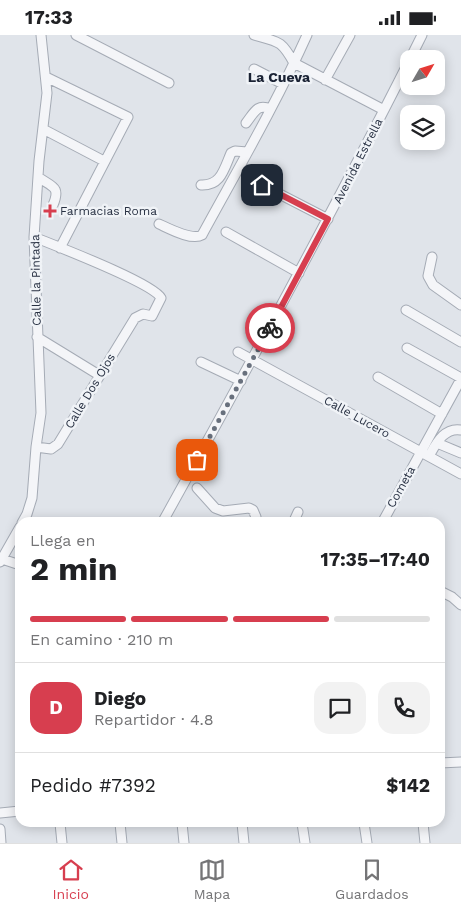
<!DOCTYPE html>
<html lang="es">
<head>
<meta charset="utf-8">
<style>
  :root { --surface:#fff; --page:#f2f2f2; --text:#202124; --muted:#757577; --line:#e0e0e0; --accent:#d73e4f }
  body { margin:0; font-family:"Work Sans",sans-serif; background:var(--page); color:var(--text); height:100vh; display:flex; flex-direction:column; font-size:19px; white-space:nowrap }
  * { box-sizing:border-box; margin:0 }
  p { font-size:16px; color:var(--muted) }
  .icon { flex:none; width:28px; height:28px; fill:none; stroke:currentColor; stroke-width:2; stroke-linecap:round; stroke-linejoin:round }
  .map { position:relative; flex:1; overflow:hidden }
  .side { position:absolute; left:15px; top:482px; width:430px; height:310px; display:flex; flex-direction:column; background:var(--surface); border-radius:15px; box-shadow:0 2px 12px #0003 }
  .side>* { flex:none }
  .needle { width:32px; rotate:51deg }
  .tools { position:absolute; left:400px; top:15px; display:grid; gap:10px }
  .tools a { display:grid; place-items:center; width:45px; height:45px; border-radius:10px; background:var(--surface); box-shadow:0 2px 12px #0003; font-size:25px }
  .pin { position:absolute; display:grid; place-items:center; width:42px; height:42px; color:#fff; margin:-21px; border-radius:10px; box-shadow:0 2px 8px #0006 }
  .courier { position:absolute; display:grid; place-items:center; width:50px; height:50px; margin:-25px; border:4px solid #d73e4f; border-radius:50%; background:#fff; color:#222; box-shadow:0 1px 6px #0007 }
  .overview em { font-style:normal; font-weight:700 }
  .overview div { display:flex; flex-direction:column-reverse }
  .overview { display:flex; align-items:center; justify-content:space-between; height:85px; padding:0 15px }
  h1 { font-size:32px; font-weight:700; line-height:38px }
  .bar { display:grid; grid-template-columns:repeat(4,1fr); gap:8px 5px; align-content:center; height:60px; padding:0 15px }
  .bar i { height:6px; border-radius:4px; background:var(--line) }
  .bar .current { background:var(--accent) }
  .bar p { grid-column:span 4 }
  .line { display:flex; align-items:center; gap:12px; padding:0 15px; border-top:1px solid var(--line) }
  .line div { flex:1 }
  .round { display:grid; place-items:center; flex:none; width:52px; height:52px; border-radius:15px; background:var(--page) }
  .status { display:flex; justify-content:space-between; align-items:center; height:35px; padding:0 25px; background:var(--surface); direction:ltr }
  .status svg { height:14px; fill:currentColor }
  .dock { display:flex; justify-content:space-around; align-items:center; height:70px; border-top:1px solid var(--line); background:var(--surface); font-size:14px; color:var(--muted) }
  .dock a { display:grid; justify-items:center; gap:2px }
  .dock .current { color:var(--accent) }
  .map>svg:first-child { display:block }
</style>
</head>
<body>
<div class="status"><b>17:33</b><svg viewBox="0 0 49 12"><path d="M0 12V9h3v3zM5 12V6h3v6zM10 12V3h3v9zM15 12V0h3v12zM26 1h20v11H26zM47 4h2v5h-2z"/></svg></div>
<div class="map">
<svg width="461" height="808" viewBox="0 0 461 808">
  <rect width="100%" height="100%" fill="#e0e4ea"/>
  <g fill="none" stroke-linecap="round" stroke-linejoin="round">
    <g stroke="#a5abb5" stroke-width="11">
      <path id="minor" d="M76 0 169 48
        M254 0C279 7 281 5 294 28
        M410 24 422 0
        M294 28 384 75
        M254 34 283 49
        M46 42 128 82 60 213
        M325 45 350 0
        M246 88C254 78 257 68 270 74
        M43 94 104 126
        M38 142C52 152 61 151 53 170
        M201 150C221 151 224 134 231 118L235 116 247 117
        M262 150 328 184
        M159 189C170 194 192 206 202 200 238 134 276 69 307 0
        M226 197 299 238
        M34 202C56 211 153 248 161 263L152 281 143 279 135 283 58 409 51 414 36 412
        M432 222 428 241 433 250 461 270
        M406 275 461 307
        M37 302 99 340
        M407 313 461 343
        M238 317 461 439
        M201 327 241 346
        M378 342 442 379
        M437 408 461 418
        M429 421C436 409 444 392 461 395
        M197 453 215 473 223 476 249 473 253 475 256 482 254 488
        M22 488 27 479 32 463 36 412 41 378 34 202 39 126 47 58 41 0
        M162 488C247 335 330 182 409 26
        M293 488 298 477
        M382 488 461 344
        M2 524 20 530
        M0 527 20 492
        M440 556 452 562 461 570
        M440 728 461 727
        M0 778 20 776
        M60 788 62 808
        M120 788 122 808
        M182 788 184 808
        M242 788 244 808
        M302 788 305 808
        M364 788 367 808
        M423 788 425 808
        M0 794 1 808"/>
    </g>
    <use href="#minor" stroke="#f4f5f8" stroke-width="9"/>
  </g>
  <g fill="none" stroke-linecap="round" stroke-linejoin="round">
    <path stroke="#68707d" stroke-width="5" stroke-dasharray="0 9" d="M197 425 270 293"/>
    <path stroke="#d73e4f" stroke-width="6" d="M262 150 328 184 270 293"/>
  </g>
  <path fill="#d73e4f" stroke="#f0f3f7" stroke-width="2" d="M47.5 168.5h5v5h5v5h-5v5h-5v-5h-5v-5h5z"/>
  <g text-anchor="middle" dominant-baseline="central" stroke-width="5" stroke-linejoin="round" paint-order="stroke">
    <g font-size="12" fill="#283143" stroke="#f0f3f7">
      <text transform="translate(358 126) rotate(-63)">Avenida Estrella</text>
      <text transform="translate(36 245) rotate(-91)">Calle la Pintada</text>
      <text transform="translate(90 356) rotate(-59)">Calle Dos Ojos</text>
      <text transform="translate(357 382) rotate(29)">Calle Lucero</text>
      <text transform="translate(401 452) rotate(-61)">Cometa</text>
    </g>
    <g font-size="12" fill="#283143" stroke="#f0f3f7" text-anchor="start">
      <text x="60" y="176">Farmacias Roma</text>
    </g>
    <g font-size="14" font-weight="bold" fill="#1a2234" stroke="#f0f3f7">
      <text x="279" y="42">La Cueva</text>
    </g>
  </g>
</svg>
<div class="tools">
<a><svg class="needle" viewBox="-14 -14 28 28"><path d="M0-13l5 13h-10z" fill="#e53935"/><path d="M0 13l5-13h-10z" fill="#757577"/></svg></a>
<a><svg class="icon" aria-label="layers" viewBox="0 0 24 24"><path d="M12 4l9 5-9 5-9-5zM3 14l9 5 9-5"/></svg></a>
</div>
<div class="pin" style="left:197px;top:425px;background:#ea580c"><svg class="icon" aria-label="bag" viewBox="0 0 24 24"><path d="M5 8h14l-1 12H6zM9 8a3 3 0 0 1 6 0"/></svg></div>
<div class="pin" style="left:262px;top:150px;background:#1f2937"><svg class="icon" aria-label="home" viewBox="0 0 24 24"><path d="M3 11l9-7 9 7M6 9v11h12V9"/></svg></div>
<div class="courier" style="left:270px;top:293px"><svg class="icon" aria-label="bike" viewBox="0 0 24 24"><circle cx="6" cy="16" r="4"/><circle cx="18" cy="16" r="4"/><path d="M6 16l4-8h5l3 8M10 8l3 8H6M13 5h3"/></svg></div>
<section class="side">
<div class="overview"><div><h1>2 min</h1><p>Llega en</p></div><em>17:35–17:40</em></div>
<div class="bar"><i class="current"></i><i class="current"></i><i class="current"></i><i></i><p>En camino · 210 m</p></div>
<div class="line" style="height:90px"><b class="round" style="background:var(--accent);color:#fff">D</b><div><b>Diego</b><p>Repartidor · 4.8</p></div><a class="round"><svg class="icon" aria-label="chat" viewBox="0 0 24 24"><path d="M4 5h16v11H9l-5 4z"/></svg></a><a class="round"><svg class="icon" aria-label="phone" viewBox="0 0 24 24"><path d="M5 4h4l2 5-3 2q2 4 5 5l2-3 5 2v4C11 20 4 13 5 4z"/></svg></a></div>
<div class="line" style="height:65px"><div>Pedido #7392</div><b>$142</b></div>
</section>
</div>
<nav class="dock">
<a class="current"><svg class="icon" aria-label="home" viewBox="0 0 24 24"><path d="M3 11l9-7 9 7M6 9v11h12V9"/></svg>Inicio</a>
<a><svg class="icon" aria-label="map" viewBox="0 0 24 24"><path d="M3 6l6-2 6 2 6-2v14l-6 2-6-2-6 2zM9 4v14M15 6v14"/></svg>Mapa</a>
<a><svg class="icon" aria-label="saved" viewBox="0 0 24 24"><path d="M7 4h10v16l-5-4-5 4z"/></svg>Guardados</a>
</nav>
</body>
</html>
